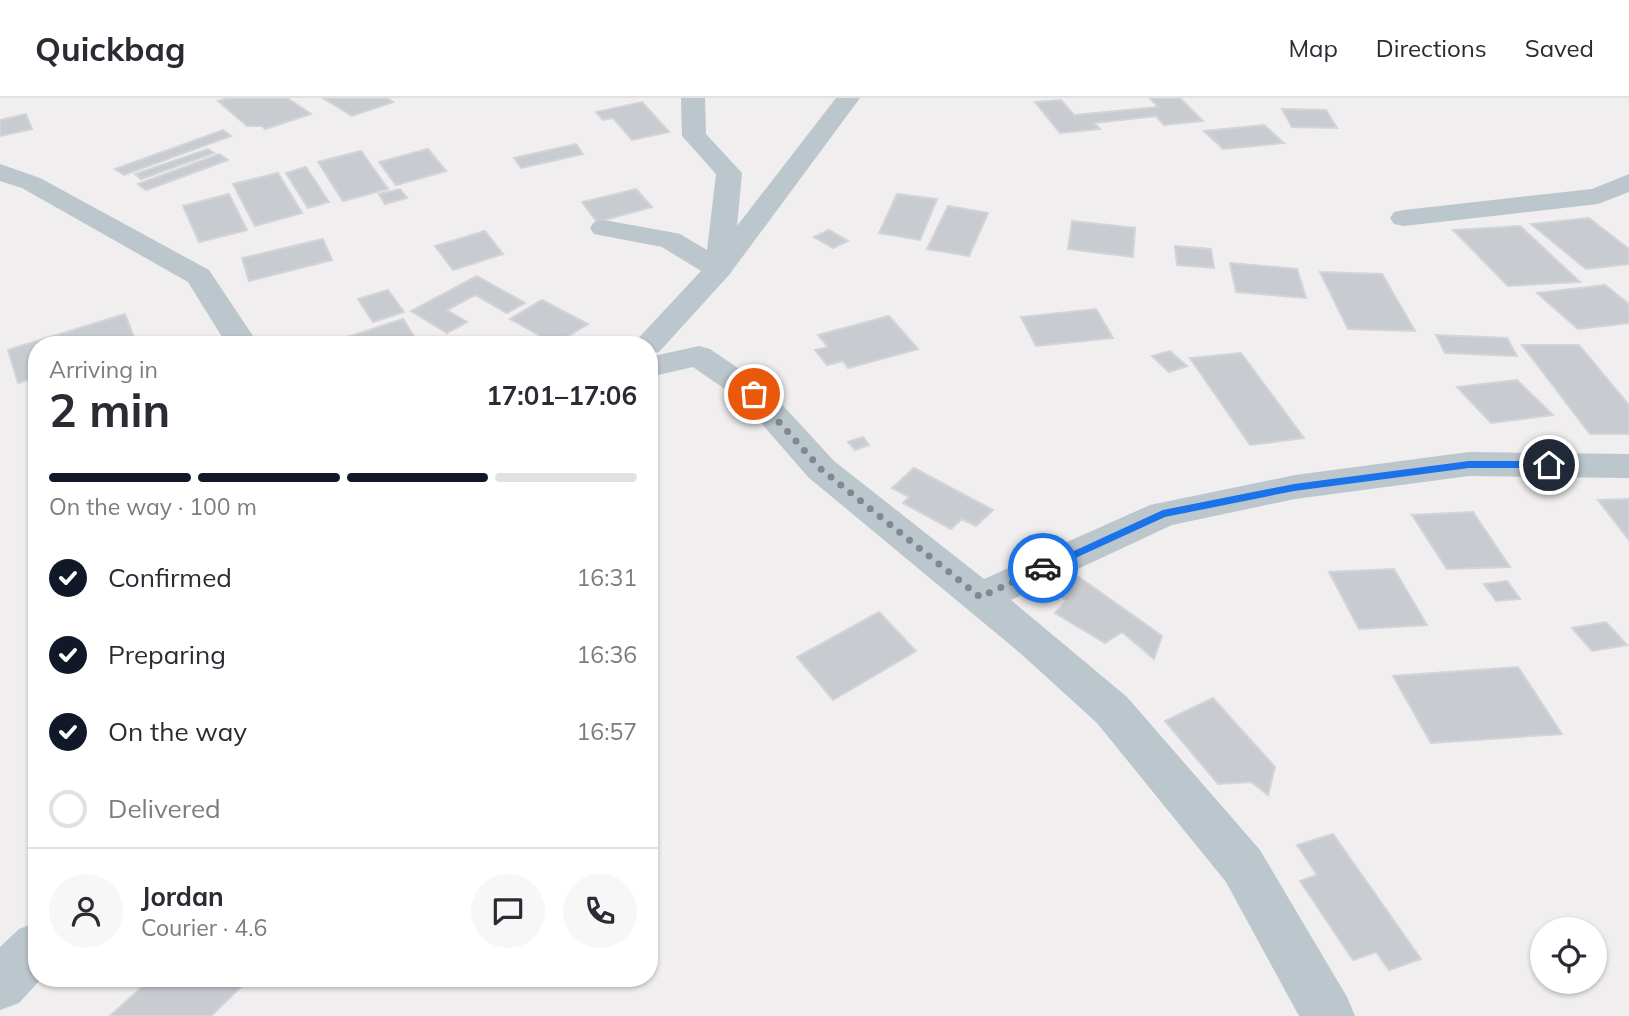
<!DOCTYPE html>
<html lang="en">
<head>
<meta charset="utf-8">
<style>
  :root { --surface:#fff; --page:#f7f7f7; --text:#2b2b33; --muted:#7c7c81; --line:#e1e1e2; --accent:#111827 }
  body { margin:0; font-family:Mulish,sans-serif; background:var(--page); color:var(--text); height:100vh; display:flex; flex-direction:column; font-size:26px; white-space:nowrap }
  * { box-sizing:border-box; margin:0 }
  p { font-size:23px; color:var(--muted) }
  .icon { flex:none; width:38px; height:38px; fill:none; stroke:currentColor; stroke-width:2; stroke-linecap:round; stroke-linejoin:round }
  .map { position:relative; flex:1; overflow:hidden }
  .drawer { position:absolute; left:28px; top:238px; width:630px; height:651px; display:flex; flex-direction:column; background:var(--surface); border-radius:28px; box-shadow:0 2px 5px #0004 }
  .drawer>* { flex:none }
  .tools { position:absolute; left:1530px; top:819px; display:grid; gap:14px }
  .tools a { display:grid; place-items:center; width:77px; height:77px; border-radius:50%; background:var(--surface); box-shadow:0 2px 5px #0004; font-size:35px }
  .pin { position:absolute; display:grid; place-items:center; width:60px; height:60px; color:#fff; margin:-30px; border:4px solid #fff; border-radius:50%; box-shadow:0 2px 7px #0007 }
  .courier { position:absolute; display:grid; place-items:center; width:70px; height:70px; margin:-35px; border:5px solid #1a73e8; border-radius:50%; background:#fff; color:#222; box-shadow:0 2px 9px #0007 }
  .summary em { font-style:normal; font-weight:700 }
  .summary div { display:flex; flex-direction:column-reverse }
  .summary { display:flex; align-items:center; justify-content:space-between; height:119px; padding:0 21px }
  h1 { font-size:46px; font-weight:700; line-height:52px }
  .bar { display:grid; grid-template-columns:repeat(4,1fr); gap:10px 7px; align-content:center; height:84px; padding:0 21px }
  .bar i { height:9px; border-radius:5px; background:var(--line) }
  .bar .active { background:var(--accent) }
  .bar p { grid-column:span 4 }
  .line { display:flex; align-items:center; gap:18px; padding:0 21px; border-top:2px solid var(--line) }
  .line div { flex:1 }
  .round { display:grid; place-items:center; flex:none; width:74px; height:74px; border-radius:37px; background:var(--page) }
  ol { padding:0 21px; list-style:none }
  li { display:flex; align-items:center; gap:21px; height:77px }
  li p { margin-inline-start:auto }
  li .icon { padding:7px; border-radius:50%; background:var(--accent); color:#fff; stroke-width:4 }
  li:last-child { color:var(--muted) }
  li i { width:38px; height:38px; border:4px solid var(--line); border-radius:50% }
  header { display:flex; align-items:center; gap:42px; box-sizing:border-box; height:98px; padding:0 35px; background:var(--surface); border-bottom:2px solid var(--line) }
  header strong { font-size:33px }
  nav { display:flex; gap:38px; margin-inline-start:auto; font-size:24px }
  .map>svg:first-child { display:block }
</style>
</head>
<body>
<header>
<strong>Quickbag</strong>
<nav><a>Map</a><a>Directions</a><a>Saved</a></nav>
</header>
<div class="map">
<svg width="1629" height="918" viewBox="0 0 1629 918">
  <rect width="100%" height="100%" fill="#f0eeee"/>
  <path fill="#c8cbd0" stroke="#d2d4d9" stroke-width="2" d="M229 0H287L311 16 265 31 262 28H247L218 3Z
    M323 0H387L393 4 352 18Z
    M1150 0H1180L1203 23 1164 27 1156 18 1094 25 1100 31 1060 35 1035 4 1061 2 1074 17 1158 9Z
    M642 4 669 34 632 42 613 20 603 22 596 14Z
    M1282 11 1326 12 1337 30 1292 29Z
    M26 16 32 31 0 38V22Z
    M1264 27 1284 45 1223 51 1204 33Z
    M223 32 231 38 124 77 115 71Z
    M576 46 583 56 521 70 514 60Z
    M208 51 214 55 141 81 135 76Z
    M428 51 446 73 396 87 379 64Z
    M361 53 388 91 343 103 318 64Z
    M219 56 228 62 146 92 138 86Z
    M306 69 329 104 308 110 286 75Z
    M278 75 302 115 255 128 233 86Z
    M400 91 407 100 385 106 379 96Z
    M636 91 652 109 597 124 582 104Z
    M229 96 247 132 199 144 183 108Z
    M897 96 937 101 920 142 879 135Z
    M948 108 988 115 969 158 927 151Z
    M1589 120 1629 151V166L1586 171 1531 126Z
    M1072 123 1135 130 1133 159 1068 151Z
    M1520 128 1580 184 1508 188 1453 132Z
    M829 132 848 143 833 150 814 139Z
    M485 133 503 156 453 172 435 148Z
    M323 141 332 162 249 183 242 160Z
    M1175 148 1211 151 1214 170 1177 167Z
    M1230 165 1297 171 1306 200 1236 194Z
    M1320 174 1382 176 1415 233 1348 231Z
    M477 178 525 205 507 215 475 197 447 212 467 224 447 235 411 213Z
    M1605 187 1629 206V225L1578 231 1537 195Z
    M388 192 404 214 373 224 358 201Z
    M542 202 588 226 555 246 510 221Z
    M1096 211 1113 240 1036 248 1021 219Z
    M125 216 137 247H37V279L18 285 8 252Z
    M889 218 918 251 848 270 843 263 827 267 815 252 828 249 818 237Z
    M403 221 418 244 409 247 326 246Z
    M1436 237 1507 240 1517 258 1445 255Z
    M1522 247H1579L1629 307V336H1590Z
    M1170 253 1187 268 1169 274 1152 258Z
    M1241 255 1304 340 1250 347 1190 260Z
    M1517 282 1553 317 1491 325 1457 289Z
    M863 339 869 347 855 352 848 344Z
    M914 370 993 412 976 428 962 421 951 431 903 405 909 399 892 390Z
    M1629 401V442L1598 402Z
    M1473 414 1510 469 1447 471 1412 417Z
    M1394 471 1427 527 1359 531 1329 474Z
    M1079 479 1162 538 1154 561 1122 534 1105 545 1055 515 1066 503 1053 488Z
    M1507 483 1520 501 1496 503 1484 486Z
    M879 514 916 553 833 602 797 559Z
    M1606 524 1627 547 1592 553 1572 530Z
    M1518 569 1562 636 1431 645 1393 578Z
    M1213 600 1275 669 1268 697 1251 684 1218 686 1165 623Z
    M1333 736 1421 861 1389 872 1376 854 1353 862 1300 783 1317 777 1297 747Z
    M152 880H232L241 889 211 918H110Z"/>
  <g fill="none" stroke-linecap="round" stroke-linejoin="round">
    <path fill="#bcc6cd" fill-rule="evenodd" d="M681 0H705L706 36 742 75 737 128 836 0H860L729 177 659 254 649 256V247H632L701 173 662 149 594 136 590 130 594 124 604 122 670 134 680 136 707 152 716 76 682 38Z
      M0 66 40 80 209 172 259 247H227L188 184 22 90 0 83Z
      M1629 76V94L1598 106 1404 128 1394 126 1390 120 1394 114 1404 112 1592 91Z
      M699 248 710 251 766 289 834 363 984 481 1150 407 1295 377 1469 354 1629 356V380L1469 378 1295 401 1172 427 1011 502 1127 599 1260 752 1347 899 1355 918H1299L1226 784 1097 625 1020 555 808 379 742 303 693 269 649 279V259Z
      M37 824V880H42L19 905 0 912V849L19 831Z"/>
  </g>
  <path fill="#1a73e8" d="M1469 363H1549L1554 367 1549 370H1469L1294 393 1165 419 1047 473 1043 474 1037 470 1163 412 1294 386Z"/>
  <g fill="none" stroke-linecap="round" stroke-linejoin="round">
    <path stroke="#82898e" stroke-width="7" stroke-dasharray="0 12.6" d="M754 296 821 371 980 499 1043 470"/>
  </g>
</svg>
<div class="tools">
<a><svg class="icon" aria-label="locate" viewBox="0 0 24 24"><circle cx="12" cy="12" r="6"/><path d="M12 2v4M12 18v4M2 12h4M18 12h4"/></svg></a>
</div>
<div class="pin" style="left:754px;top:296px;background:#ea580c"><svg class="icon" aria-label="bag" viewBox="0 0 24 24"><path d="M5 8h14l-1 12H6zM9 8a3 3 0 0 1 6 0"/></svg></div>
<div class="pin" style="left:1549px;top:367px;background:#1f2937"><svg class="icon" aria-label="home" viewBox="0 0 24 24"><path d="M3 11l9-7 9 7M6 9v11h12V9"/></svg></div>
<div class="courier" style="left:1043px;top:470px"><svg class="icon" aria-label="car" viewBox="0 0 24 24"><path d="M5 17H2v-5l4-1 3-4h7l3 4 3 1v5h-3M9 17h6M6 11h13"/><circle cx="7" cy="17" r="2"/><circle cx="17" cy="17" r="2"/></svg></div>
<section class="drawer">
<div class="summary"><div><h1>2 min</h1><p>Arriving in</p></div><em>17:01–17:06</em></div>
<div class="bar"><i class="active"></i><i class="active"></i><i class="active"></i><i></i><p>On the way · 100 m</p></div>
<ol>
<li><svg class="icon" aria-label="check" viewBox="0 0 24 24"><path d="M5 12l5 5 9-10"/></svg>Confirmed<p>16:31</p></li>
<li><svg class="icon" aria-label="check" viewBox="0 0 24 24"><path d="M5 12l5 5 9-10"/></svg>Preparing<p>16:36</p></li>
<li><svg class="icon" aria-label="check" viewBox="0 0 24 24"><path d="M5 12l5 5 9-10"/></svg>On the way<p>16:57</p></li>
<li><i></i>Delivered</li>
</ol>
<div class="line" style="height:126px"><a class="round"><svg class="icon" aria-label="person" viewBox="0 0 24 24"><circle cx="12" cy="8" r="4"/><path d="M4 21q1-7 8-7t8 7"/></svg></a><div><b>Jordan</b><p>Courier · 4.6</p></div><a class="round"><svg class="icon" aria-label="chat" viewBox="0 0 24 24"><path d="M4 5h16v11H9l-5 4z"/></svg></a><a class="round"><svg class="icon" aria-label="phone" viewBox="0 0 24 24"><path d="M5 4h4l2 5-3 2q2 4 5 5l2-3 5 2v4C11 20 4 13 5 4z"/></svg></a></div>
</section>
</div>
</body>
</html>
